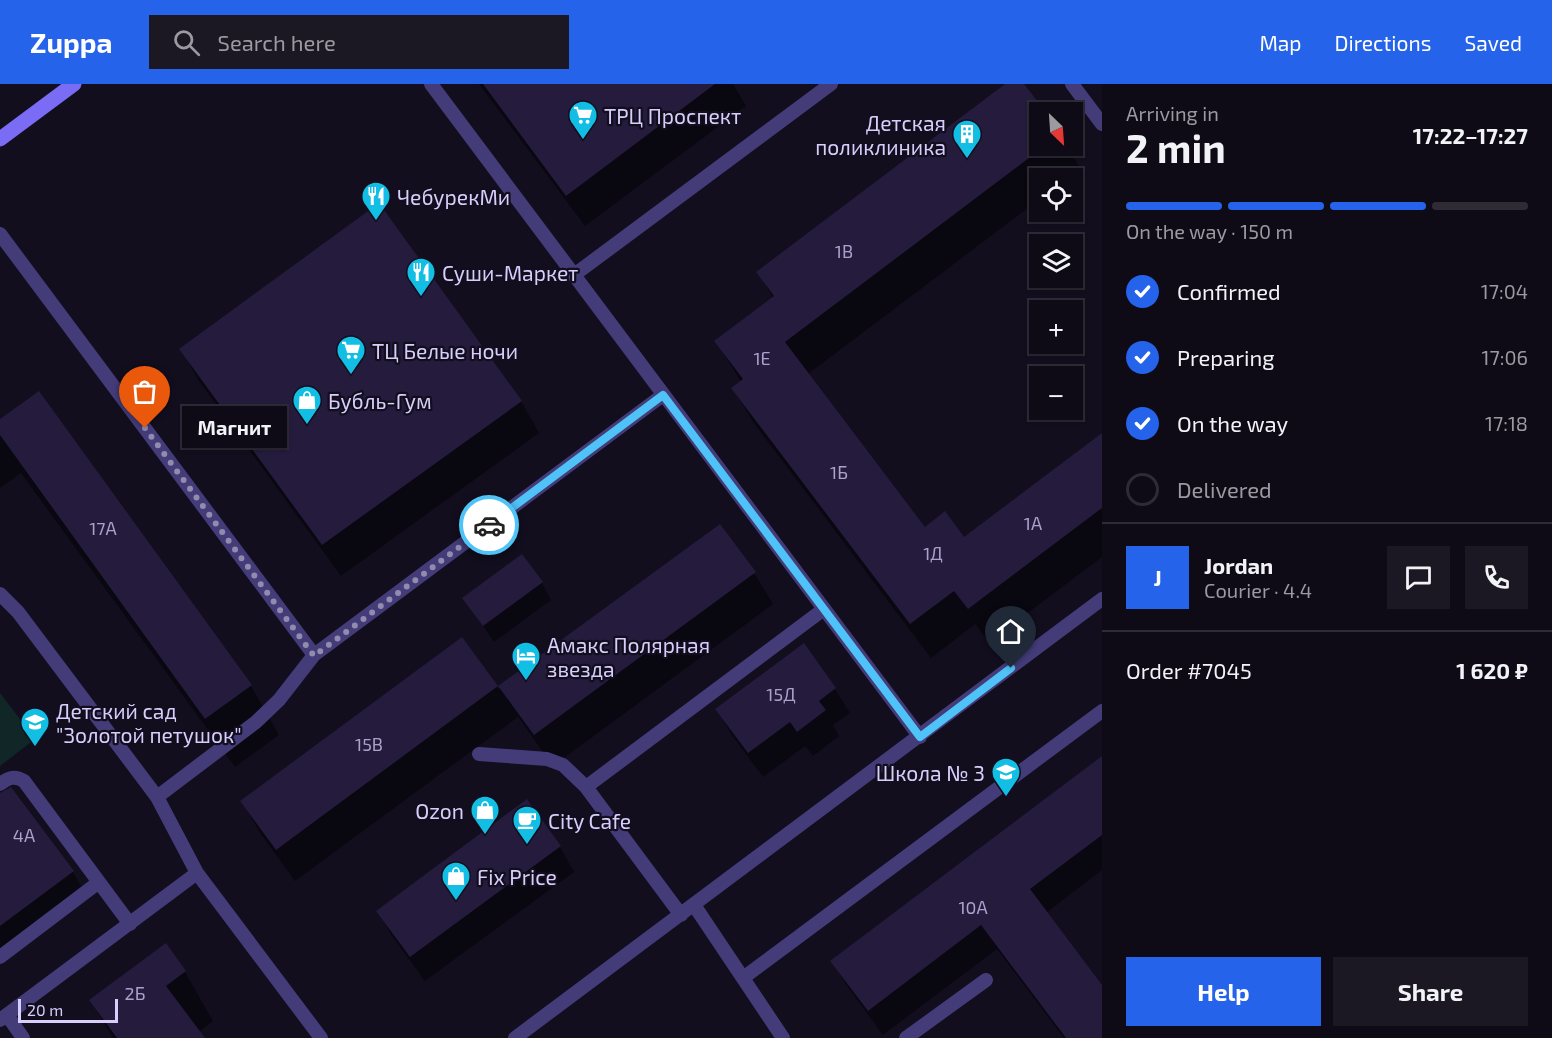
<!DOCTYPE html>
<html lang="en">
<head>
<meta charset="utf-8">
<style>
  :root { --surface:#0e0a16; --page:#1c1823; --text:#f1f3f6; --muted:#9b9aa1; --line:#2e2b35; --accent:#2563eb }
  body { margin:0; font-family:"Exo 2",sans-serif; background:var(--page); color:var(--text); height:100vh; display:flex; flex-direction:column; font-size:22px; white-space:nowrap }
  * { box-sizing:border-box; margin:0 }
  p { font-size:20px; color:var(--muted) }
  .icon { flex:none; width:33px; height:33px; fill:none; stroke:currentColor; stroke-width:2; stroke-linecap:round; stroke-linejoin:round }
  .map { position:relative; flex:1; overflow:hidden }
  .details { display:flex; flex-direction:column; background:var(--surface); width:450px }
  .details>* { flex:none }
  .needle { width:39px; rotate:155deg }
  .buttons { position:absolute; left:1029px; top:18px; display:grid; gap:12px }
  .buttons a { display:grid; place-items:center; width:54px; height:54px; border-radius:0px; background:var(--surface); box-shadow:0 2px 4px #0004,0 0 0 2px var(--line); font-size:30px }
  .scale { position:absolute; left:18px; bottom:15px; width:100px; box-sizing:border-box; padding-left:6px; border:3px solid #d7cefb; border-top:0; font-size:16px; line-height:21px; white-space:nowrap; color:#d7cefb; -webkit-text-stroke:4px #120e1e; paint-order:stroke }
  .pin { position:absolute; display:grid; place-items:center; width:51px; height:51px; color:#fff; margin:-62px -26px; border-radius:50% 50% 50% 0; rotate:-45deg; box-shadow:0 0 6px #0007 }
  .pin .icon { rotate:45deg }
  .courier { position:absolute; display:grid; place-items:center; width:60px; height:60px; margin:-30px; border:4px solid #4fc3f7; border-radius:50%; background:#fff; color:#222; box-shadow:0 2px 8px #0007 }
  .bubble { position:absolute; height:42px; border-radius:0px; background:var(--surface); box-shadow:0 2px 4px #0004,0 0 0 2px var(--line); font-size:20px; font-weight:700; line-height:42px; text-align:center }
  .headline em { font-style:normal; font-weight:700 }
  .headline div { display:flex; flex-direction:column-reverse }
  .headline { display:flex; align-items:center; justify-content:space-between; height:102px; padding:0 24px }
  h1 { font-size:39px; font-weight:700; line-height:45px }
  .bar { display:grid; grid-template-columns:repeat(4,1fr); gap:9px 6px; align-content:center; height:72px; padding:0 24px }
  .bar i { height:8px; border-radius:4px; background:var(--line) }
  .bar .active { background:var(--accent) }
  .bar p { grid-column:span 4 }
  .line { display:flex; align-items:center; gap:15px; padding:0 24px; border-top:2px solid var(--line) }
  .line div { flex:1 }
  .round { display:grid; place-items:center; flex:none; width:63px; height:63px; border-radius:0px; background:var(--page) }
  ol { padding:0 24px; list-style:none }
  li { display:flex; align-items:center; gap:18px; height:66px }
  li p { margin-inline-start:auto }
  li .icon { padding:6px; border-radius:50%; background:var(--accent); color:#fff; stroke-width:4 }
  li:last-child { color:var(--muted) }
  li i { width:33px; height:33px; border:3px solid var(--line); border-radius:50% }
  .action { display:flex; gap:12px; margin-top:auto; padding:12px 24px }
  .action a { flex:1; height:69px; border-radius:0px; background:var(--accent); color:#fff; font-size:24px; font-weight:700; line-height:69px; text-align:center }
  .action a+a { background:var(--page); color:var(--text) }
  header { display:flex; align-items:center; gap:36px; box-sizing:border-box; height:84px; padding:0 30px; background:var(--accent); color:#fff }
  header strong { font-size:28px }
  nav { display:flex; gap:33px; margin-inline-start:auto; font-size:21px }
  .search { width:420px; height:54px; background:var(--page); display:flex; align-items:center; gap:15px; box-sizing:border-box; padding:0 21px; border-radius:0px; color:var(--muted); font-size:22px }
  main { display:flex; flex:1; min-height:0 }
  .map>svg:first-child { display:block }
</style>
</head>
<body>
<header>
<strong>Zuppa</strong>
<div class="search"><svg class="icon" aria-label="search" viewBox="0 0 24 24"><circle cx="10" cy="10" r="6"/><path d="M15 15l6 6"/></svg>Search here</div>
<nav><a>Map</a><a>Directions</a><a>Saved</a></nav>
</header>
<main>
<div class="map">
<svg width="1102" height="954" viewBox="0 0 1102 954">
  <rect width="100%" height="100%" fill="#120e1e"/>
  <path fill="#112627" d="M0 609 35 655 0 682Z"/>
  <path fill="#0007" d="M479 0H733L746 22 585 142Z
    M1008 0H1022L1044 28H1040V62H1067L1080 84 1066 94H1040V115L808 290 925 445 964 456 1102 351V473L989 558 975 540 931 574 753 338 733 304 741 298 716 257 773 214 758 188Z
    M181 265 521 317 539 349 341 492 199 297Z
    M0 337 251 602 279 651 235 683 21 389 0 404Z
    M720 442 754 489 773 520 553 682 518 633 295 797 260 749 242 717 462 555 498 605Z
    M542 499 551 516 494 558 464 514Z
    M835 605 850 629 833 641 839 652 813 672 805 662 763 693 731 650 717 625Z
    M1102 674V786L1046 829 1102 903V954H1064L997 865 883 951 847 902 832 877Z
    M0 717 73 788 87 812 0 878Z
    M560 763 574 788 425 897 392 852 378 827Z
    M165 862 185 888 213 937 199 948 203 954H113L91 917Z"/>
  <path fill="#251b3d" d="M483 0H715L566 112Z
    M1005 0H1024L1046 28H1040V62H1045L785 258 925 443 945 427 964 453 1102 349V424L968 525 954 507 910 540 731 304 743 295 714 257 774 212 756 188Z
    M379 119 522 317 322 461 179 265Z
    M39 307 252 601 205 635 0 351V335Z
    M720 440 756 488 534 651 498 602Z
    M522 470 543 498 483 542 462 514Z
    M462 553 498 602 276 766 240 717Z
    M804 559 836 604 819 617 826 626 797 648 790 638 748 669 715 625Z
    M1102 672V751L1030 805 1102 901V954H1066L981 841 868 927 830 877Z
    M11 703 74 787 0 842V709Z
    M527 715 561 762 410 873 376 827Z
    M166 859 186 887 166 902 205 954H117L89 916Z"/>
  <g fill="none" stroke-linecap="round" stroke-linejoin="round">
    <path stroke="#433c79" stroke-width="14" d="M431 0 920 653
      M1072 0 1102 40
      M0 150 314 571 279 616 256 638 157 713 197 789 0 936
      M574 191 831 0
      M0 510 18 528 157 713
      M314 571 663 311
      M479 670 547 675 563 681 586 703
      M0 700C8 694 14 691 24 697L130 840
      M197 789 321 954
      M694 821 783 954
      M681 831 586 703 824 525
      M0 873 99 798
      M743 894 1102 627
      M7 931 23 954
      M515 954 1102 515
      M906 954 986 896"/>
    <path stroke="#7a6cf4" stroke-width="15" d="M0 55 74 0"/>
  </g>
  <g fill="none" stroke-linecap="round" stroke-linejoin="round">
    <path stroke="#928bae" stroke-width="6" stroke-dasharray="0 10.8" d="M145 344 314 572 489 441"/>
    <path stroke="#4fc3f7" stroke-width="8" d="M489 441 663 311 920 653 1011 584"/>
  </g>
  <defs>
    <g id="supermarket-pin" transform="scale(1.5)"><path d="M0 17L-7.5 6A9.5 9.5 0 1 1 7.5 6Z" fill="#12bee3" stroke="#120e1e"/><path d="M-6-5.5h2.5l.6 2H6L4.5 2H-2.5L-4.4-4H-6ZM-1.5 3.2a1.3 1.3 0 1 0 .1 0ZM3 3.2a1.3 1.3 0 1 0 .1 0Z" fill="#fff"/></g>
    <g id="building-pin" transform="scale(1.5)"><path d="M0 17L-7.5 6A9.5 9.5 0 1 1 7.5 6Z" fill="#12bee3" stroke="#120e1e"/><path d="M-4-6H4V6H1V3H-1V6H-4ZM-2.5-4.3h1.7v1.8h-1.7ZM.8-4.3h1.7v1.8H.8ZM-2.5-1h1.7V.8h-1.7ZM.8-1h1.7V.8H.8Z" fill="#fff"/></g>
    <g id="restaurant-pin" transform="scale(1.5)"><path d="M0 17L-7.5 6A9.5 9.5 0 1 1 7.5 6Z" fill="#12bee3" stroke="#120e1e"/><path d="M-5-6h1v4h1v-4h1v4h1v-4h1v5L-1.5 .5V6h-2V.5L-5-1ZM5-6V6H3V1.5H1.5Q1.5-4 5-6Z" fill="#fff"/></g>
    <g id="shop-pin" transform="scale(1.5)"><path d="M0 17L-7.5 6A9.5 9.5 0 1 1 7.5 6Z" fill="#12bee3" stroke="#120e1e"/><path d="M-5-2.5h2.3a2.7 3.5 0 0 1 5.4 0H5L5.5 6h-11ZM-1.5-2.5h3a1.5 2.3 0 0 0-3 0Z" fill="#fff"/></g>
    <g id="hotel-pin" transform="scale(1.5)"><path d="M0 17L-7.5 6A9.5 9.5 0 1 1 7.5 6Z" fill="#12bee3" stroke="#120e1e"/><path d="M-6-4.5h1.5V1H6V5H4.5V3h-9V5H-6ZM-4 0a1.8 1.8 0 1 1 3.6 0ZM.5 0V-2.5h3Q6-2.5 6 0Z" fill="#fff"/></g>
    <g id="school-pin" transform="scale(1.5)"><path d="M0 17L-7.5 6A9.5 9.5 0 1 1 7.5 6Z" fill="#12bee3" stroke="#120e1e"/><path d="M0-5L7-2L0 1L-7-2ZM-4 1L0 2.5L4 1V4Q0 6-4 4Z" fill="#fff"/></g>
    <g id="cafe-pin" transform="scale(1.5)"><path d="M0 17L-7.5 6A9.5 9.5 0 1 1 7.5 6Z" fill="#12bee3" stroke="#120e1e"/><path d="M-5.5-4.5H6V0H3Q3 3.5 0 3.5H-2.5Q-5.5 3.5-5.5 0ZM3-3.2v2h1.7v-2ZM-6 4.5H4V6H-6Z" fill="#fff"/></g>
  </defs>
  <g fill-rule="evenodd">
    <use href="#supermarket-pin" x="583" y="31"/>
    <use href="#building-pin" x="967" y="50"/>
    <use href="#restaurant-pin" x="376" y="112"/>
    <use href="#restaurant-pin" x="421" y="188"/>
    <use href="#supermarket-pin" x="351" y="266"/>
    <use href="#shop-pin" x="307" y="316"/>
    <use href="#hotel-pin" x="526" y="572"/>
    <use href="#school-pin" x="35" y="638"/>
    <use href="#school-pin" x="1006" y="688"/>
    <use href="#shop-pin" x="485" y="726"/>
    <use href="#cafe-pin" x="527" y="736"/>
    <use href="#shop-pin" x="456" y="792"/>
  </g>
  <g text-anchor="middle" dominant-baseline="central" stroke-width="4.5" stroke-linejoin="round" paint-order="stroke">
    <g font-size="18" fill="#aaa1cc">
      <text x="844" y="167">1В</text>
      <text x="762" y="274">1Е</text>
      <text x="839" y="388">1Б</text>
      <text x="1033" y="439">1А</text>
      <text x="103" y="444">17А</text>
      <text x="933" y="469">1Д</text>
      <text x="781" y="610">15Д</text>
      <text x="369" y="660">15В</text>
      <text x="24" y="751">4А</text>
      <text x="973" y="823">10А</text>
      <text x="135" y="909">2Б</text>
    </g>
    <g font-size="21" fill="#d7cefb" stroke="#120e1e" text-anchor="start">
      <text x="604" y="31">ТРЦ Проспект</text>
      <text x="946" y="38" text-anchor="end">Детская<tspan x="946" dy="24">поликлиника</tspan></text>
      <text x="397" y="112">ЧебурекМи</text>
      <text x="442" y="188">Суши-Маркет</text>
      <text x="372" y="266">ТЦ Белые ночи</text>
      <text x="328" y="316">Бубль-Гум</text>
      <text x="547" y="560">Амакс Полярная<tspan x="547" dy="24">звезда</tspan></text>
      <text x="56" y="626">Детский сад<tspan x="56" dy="24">"Золотой петушок"</tspan></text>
      <text x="985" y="688" text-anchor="end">Школа № 3</text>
      <text x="464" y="726" text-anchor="end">Ozon</text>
      <text x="548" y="736">City Cafe</text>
      <text x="477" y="792">Fix Price</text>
    </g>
  </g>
</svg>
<div class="buttons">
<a><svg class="needle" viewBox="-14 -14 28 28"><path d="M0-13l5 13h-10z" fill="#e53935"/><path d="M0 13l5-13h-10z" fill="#9b9aa1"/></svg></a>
<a><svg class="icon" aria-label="locate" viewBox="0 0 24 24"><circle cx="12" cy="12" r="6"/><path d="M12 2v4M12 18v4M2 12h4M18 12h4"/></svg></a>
<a><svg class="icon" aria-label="layers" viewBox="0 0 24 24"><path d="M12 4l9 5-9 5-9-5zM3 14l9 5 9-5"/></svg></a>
<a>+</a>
<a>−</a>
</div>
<div class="scale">20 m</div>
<div class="pin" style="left:145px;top:344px;background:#ea580c"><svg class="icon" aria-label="bag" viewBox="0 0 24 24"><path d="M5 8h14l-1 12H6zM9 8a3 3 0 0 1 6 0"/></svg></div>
<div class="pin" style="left:1011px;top:584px;background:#1f2937"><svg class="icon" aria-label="home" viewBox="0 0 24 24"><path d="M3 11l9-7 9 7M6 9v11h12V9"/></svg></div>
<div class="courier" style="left:489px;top:441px"><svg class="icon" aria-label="car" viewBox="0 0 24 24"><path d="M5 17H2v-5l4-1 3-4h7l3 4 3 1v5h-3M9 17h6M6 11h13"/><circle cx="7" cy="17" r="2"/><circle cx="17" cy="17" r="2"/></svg></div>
<div class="bubble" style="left:182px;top:322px;width:105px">Магнит</div>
</div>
<section class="details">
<div class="headline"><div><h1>2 min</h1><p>Arriving in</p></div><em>17:22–17:27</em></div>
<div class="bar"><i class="active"></i><i class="active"></i><i class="active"></i><i></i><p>On the way · 150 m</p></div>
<ol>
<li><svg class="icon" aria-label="check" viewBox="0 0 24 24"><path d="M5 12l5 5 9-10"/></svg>Confirmed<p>17:04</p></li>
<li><svg class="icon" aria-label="check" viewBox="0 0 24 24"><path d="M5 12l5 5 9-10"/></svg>Preparing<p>17:06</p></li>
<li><svg class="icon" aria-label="check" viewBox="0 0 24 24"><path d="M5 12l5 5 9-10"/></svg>On the way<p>17:18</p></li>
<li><i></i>Delivered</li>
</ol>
<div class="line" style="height:108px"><b class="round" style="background:var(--accent);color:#fff">J</b><div><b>Jordan</b><p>Courier · 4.4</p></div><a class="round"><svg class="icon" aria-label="chat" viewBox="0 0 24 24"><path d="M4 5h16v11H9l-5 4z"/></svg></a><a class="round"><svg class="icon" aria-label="phone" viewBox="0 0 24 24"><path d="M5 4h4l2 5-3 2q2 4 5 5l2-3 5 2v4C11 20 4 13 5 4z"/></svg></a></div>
<div class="line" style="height:78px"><div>Order #7045</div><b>1 620 ₽</b></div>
<div class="action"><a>Help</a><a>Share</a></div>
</section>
</main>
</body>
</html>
